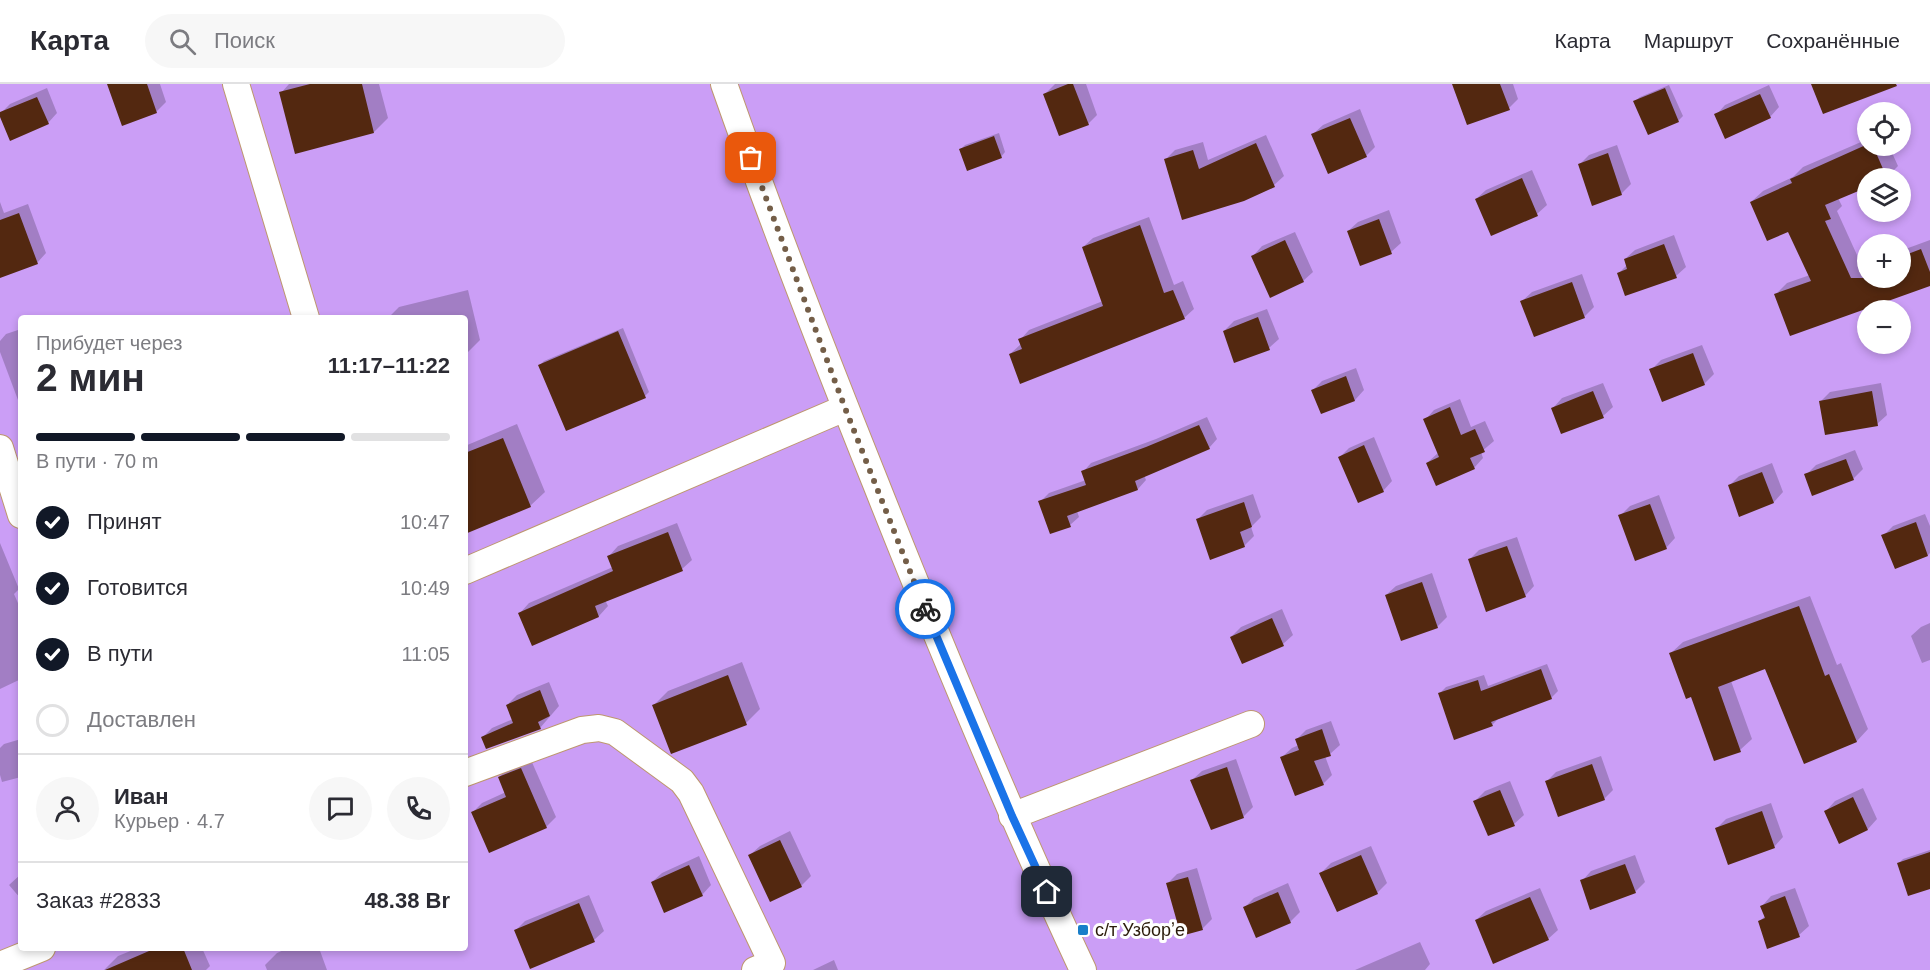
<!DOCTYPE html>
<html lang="ru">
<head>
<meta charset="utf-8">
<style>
  :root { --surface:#fff; --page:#f7f7f7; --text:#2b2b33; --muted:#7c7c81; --line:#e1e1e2; --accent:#111827 }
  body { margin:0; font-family:Arial,sans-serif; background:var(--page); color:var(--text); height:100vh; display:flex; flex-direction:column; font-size:22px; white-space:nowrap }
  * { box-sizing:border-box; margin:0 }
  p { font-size:20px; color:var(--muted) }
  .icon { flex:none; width:33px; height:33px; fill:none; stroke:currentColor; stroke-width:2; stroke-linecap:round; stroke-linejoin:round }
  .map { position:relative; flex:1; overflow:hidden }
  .panel { position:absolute; left:18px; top:231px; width:450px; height:636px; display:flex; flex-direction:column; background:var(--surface); border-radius:6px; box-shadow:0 3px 9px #0003 }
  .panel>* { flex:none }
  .controls { position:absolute; left:1857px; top:18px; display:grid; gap:12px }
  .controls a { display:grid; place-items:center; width:54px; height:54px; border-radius:50%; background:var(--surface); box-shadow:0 3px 9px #0003; font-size:30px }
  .pin { position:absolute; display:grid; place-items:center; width:51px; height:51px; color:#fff; margin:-26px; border-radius:12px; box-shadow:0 3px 9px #0006 }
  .courier { position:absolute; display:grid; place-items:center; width:60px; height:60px; margin:-30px; border:4px solid #1a73e8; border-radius:50%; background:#fff; color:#222; box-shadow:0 2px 8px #0007 }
  .headline em { font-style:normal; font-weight:600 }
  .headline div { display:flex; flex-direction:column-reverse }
  .headline { display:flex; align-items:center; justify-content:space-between; height:102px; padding:0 18px }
  h1 { font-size:39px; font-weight:600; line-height:45px }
  .bar { display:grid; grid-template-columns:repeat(4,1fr); gap:9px 6px; align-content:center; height:72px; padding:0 18px }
  .bar i { height:8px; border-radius:4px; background:var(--line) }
  .bar .active { background:var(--accent) }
  .bar p { grid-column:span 4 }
  .line { display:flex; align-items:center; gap:15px; padding:0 18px; border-top:2px solid var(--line) }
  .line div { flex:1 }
  .round { display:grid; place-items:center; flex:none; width:63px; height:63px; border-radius:32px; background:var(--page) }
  ol { padding:0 18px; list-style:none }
  li { display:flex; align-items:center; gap:18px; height:66px }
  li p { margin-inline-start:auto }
  li .icon { padding:6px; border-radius:50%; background:var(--accent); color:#fff; stroke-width:4 }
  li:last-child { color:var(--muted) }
  li i { width:33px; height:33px; border:3px solid var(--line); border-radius:50% }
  header { display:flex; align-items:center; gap:36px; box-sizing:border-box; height:84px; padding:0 30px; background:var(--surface); border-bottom:2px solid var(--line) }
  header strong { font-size:28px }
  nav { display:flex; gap:33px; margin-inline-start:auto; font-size:21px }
  .search { width:420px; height:54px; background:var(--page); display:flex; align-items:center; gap:15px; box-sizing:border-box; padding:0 21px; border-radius:33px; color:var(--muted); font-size:22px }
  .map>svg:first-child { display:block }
</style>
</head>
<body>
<header>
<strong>Карта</strong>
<div class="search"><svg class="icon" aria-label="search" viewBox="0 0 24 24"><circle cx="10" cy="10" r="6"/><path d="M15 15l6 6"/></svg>Поиск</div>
<nav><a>Карта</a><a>Маршрут</a><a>Сохранённые</a></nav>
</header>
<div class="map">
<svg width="1930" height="886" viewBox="0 0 1930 886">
  <rect width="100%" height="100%" fill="#fddbba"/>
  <path fill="#cb9ef6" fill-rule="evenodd" d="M0 0H1930V886H0ZM1868 28H1900V62H1868ZM1868 94H1900V128H1868ZM1868 160H1900V194H1868ZM1868 226H1900V260H1868ZM21 234H465V864H21Z"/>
  <path fill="#0003" d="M108 0H160L166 18 156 28Z
    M289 0H379L388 34 374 48 281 9Z
    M1055 0H1086L1097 31 1088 40 1045 10Z
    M1459 0H1513L1518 15 1509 24Z
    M1669 1 1683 32 1678 37 1635 17 1640 13Z
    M1769 1 1779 23 1770 33 1716 31 1725 21Z
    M47 4 57 29 48 39 0 30 10 20Z
    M1360 25 1375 63 1366 72 1313 50 1323 41Z
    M999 49 1005 68 1001 73 961 65 965 61Z
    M1266 51 1284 92 1274 101 1243 115 1165 76 1175 66 1203 58 1208 76Z
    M1868 55V62H1889L1898 82 1886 94H1868L1838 114 1842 122 1837 127 1862 182 1868 180V194H1900V167L1930 156V200L1776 210 1787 199 1810 191 1789 146 1751 118 1763 107 1793 93 1803 83Z
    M1617 61 1631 100 1621 110 1580 80 1589 71Z
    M1532 86 1547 121 1537 130 1492 150 1476 115 1486 106Z
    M0 118 4 129 28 120 46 169 37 179 0 192Z
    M1389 126 1401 159 1391 168 1348 147 1358 138Z
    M1149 133 1174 201 1183 197 1194 225 1184 234 1010 270 1021 260 1020 256 1029 246 1103 217 1083 163 1093 154Z
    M1295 148 1313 188 1303 197 1253 172 1262 162Z
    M1674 151 1686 183 1676 192 1619 189 1627 181 1625 175 1635 166Z
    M1582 190 1594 223 1584 233 1522 217 1532 208Z
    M468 206 480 256 466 270 465 234H388L399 223Z
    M1267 225 1279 255 1269 264 1224 247 1234 237Z
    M623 244 649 308 645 312 540 281 544 277Z
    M21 245V315L18 316 0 268V257L6 250Z
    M1702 261 1714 290 1704 300 1651 286 1661 276Z
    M1356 284 1364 306 1355 316 1321 328 1313 306 1322 297Z
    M1603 299 1613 323 1603 332 1553 324 1562 314Z
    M1881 299 1887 331 1877 340 1820 318 1830 308Z
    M1460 315 1471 343 1485 337 1494 357 1481 368 1483 374 1474 384 1427 379 1439 368 1425 336 1434 326Z
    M1207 333 1217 355 1209 364 1144 391 1146 396 1138 405 1077 427 1079 433 1070 441 1040 418 1049 409 1086 396 1083 388 1091 379 1156 355Z
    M517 340 545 408 530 422 465 448V362Z
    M1374 353 1392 397 1383 407 1340 373 1349 364Z
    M1855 366 1863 385 1853 395 1806 391 1816 381Z
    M1772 379 1783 408 1774 418 1740 431 1729 402 1739 392Z
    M1253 410 1261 433 1251 443 1254 452 1244 462 1197 436 1207 426Z
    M1659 411 1675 454 1666 464 1620 432 1630 422Z
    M1925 430 1930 442V469L1928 471 1883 452 1893 442Z
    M677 439 692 476 682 485 605 516 608 522 599 532 533 560 520 529 529 519 613 483 609 472 618 462Z
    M1517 453 1534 502 1525 512 1469 476 1479 466Z
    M0 459 19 505 14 510 21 526V595L0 605Z
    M1432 489 1447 533 1437 543 1386 511 1396 502Z
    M1810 512 1837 581 1841 579 1868 645 1857 657 1804 678 1765 584 1731 597 1752 655 1740 666 1692 611 1671 569 1683 558Z
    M1282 525 1293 551 1283 560 1231 553 1241 543Z
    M1930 539V576L1922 579 1911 552 1921 543Z
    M742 578 760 625 746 639 654 621 668 607Z
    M1547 580 1558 607 1551 614 1498 635 1492 641 1440 609 1446 603 1484 591 1488 602Z
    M549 598 559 622 540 644 483 653 492 644 513 635 507 621 517 611Z
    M1331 637 1340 661 1330 670 1325 672 1332 691 1323 700 1282 673 1292 664 1299 661 1297 655 1306 646Z
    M21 655V693L2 698 0 691V664L4 660Z
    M1601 672 1613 706 1604 715 1547 697 1556 688Z
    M1236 675 1253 723 1243 733 1192 696 1202 687Z
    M531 676 556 733 546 743 490 767 473 728 482 719 506 708 499 693 509 684Z
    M1510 697 1524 731 1514 740 1489 751 1475 717 1485 707Z
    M1863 704 1877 735 1868 745 1826 727 1835 717Z
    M1771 719 1783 753 1774 763 1716 745 1726 735Z
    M790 747 811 792 801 802 750 771 760 762Z
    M1371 762 1387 799 1377 809 1321 789 1331 779Z
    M1930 766V803L1899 779 1903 775Z
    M1635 771 1645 798 1635 808 1582 797 1591 787Z
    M699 772 711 801 702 811 652 798 662 789Z
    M1197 784 1212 835 1203 844 1182 850 1167 800 1177 790Z
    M21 790V815L9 801Z
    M1288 799 1300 828 1290 838 1245 823 1254 814Z
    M1540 804 1558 846 1548 855 1476 836 1486 827Z
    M1795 804 1809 842 1799 851 1759 838 1765 832 1762 822 1771 812Z
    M589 811 604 847 594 856 516 846 525 837Z
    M1420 858 1430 880 1425 886H1355Z
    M138 864H202L210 882 206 886H104L118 872Z
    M288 864H319L327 886H267L265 881 277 869Z
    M834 876 838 886H813Z"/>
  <path fill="#532810" d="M107 0H147L157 29 122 42Z
    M310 0H362L374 49 295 70 279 8Z
    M1068 0H1073L1089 41 1059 52 1043 10Z
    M1452 0H1500L1510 26 1467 41Z
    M1811 0H1896L1897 2 1823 30Z
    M1665 4 1679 38 1648 51 1633 17Z
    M1760 10 1771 34 1725 55 1714 30Z
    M37 13 49 40 10 57 0 33V28Z
    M1350 34 1367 73 1328 90 1311 50Z
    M994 52 1002 74 967 87 959 65Z
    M1256 59 1275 103 1244 117 1182 136 1164 75 1193 66 1199 85Z
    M1868 60 1873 62 1887 94H1868V103L1825 121 1831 135 1825 137 1851 194H1900V173L1921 165 1930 188V202L1790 252 1774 210 1811 197 1788 148 1767 157 1750 118 1792 99 1790 95Z
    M1608 69 1622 111 1592 122 1578 80Z
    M1522 94 1538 132 1491 152 1475 115Z
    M19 129 38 180 0 194V136Z
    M1379 135 1392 170 1360 182 1347 147Z
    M1140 141 1164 209 1173 206 1185 235 1020 300 1009 270 1022 265 1018 255 1103 222 1082 163Z
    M1285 156 1304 198 1270 214 1251 172Z
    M1664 160 1677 194 1625 212 1617 189 1627 185 1624 175Z
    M1572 198 1585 234 1534 253 1520 217Z
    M1258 233 1270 266 1234 279 1223 247Z
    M618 247 646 314 566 347 538 281Z
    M1693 269 1705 301 1662 318 1649 285Z
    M1346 292 1355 317 1321 330 1311 306Z
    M1593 307 1604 334 1561 350 1551 324Z
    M1872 307 1878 342 1825 351 1819 317Z
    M1450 323 1461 351 1475 345 1485 368 1470 374 1475 385 1436 402 1426 379 1439 373 1423 335Z
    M1199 341 1210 365 1135 397 1138 406 1067 432 1071 443 1050 450 1038 417 1086 401 1081 387 1146 363Z
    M503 354 531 423 465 450V369Z
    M1364 361 1384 408 1358 419 1338 373Z
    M1846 375 1854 396 1812 412 1804 390Z
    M1762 388 1774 419 1739 433 1728 401Z
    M1244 418 1252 443 1240 448 1245 463 1210 476 1196 435Z
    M1650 420 1667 465 1635 477 1618 431Z
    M1916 438 1928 472 1895 485 1881 451Z
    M668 448 683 487 595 522 599 533 532 562 518 529 613 487 607 472Z
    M1507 462 1526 513 1486 528 1468 475Z
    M1422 498 1438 544 1401 557 1385 511Z
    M1799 522 1825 592 1829 590 1857 658 1804 680 1765 585 1718 603 1741 668 1714 677 1691 613 1686 615 1669 569Z
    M1272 534 1284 562 1242 580 1230 553Z
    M1541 585 1552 615 1491 638 1493 642 1454 656 1438 609 1478 596 1481 607Z
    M728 591 747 641 671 670 652 621Z
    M540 606 550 632 538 638 541 645 486 665 481 653 513 639 506 621Z
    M1322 645 1331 672 1314 677 1324 701 1295 712 1280 673 1299 666 1295 655Z
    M1592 680 1605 716 1558 733 1545 697Z
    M1227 683 1244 734 1211 746 1190 696Z
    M521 684 547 744 489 769 471 728 506 713 498 693Z
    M1500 706 1515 742 1488 752 1473 717Z
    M1853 713 1868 746 1839 760 1824 727Z
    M1762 727 1775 764 1728 781 1715 744Z
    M780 756 802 803 770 818 748 771Z
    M1930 768V805L1908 812 1897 779Z
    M1361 771 1378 810 1337 828 1319 789Z
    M1625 780 1636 809 1590 826 1580 796Z
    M689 781 703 812 664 829 651 798Z
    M1188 793 1203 846 1181 852 1166 799Z
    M1278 808 1291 839 1256 854 1243 823Z
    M1785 812 1800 853 1767 865 1758 837 1765 834 1760 822Z
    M1530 813 1549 856 1493 880 1475 836Z
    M579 819 595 858 530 885 514 846Z
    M156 864H183L192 886H105Z"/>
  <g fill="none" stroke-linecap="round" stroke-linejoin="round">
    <g stroke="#be976e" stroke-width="28">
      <path id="street" d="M236 0 306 234
        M724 0C771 134 823 268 876 400 941 564 1008 726 1083 886
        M0 364 21 431
        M465 487 845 324
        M465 689 582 646 599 644 615 648 682 697 691 709 772 879 755 886
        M1012 732 1251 640
        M0 881 42 864"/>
    </g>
    <use href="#street" stroke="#fff" stroke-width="26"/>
  </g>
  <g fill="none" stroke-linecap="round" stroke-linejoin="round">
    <path stroke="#745e48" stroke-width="6" stroke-dasharray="0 10.8" d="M751 74 845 324 925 525"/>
    <path stroke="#1a73e8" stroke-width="8" d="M925 525 1012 732 1047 808"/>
  </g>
  <rect fill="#187ec9" stroke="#fff" stroke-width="2" x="1077" y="840" width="12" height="12" rx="3"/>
  <g text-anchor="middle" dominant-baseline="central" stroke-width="6" stroke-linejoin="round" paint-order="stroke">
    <g font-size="18" fill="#2a1b0a" stroke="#fff" text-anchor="start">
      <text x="1095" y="846">с/т Узборʼе</text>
    </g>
  </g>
</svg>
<div class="controls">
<a><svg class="icon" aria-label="locate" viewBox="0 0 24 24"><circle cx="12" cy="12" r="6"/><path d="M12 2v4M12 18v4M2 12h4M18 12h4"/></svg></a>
<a><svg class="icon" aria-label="layers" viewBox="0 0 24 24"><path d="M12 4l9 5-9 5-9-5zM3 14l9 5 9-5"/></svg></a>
<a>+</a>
<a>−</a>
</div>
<div class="pin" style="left:751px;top:74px;background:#ea580c"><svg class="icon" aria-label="bag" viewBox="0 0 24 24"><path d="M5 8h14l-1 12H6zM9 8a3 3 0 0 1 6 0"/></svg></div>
<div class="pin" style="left:1047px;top:808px;background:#1f2937"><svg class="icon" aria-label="home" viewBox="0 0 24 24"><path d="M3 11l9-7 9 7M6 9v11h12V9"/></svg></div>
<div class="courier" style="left:925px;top:525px"><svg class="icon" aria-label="bike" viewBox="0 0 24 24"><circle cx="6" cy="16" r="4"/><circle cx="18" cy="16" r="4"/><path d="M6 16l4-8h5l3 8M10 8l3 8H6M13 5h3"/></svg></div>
<section class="panel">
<div class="headline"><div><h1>2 мин</h1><p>Прибудет через</p></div><em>11:17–11:22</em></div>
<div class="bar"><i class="active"></i><i class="active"></i><i class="active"></i><i></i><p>В пути · 70 m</p></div>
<ol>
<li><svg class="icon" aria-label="check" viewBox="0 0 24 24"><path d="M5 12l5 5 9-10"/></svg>Принят<p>10:47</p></li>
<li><svg class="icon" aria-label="check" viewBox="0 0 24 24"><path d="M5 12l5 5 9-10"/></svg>Готовится<p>10:49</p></li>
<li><svg class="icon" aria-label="check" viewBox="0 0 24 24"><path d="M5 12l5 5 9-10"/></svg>В пути<p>11:05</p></li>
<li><i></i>Доставлен</li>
</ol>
<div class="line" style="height:108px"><a class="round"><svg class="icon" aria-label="person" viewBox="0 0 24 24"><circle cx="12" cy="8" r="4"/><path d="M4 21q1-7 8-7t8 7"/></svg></a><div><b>Иван</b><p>Курьер · 4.7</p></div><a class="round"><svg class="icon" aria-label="chat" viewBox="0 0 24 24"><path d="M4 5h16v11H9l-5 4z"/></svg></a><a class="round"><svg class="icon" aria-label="phone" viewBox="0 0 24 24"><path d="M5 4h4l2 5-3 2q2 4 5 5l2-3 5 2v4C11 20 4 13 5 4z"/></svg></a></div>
<div class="line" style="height:78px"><div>Заказ #2833</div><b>48.38 Br</b></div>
</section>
</div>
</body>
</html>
